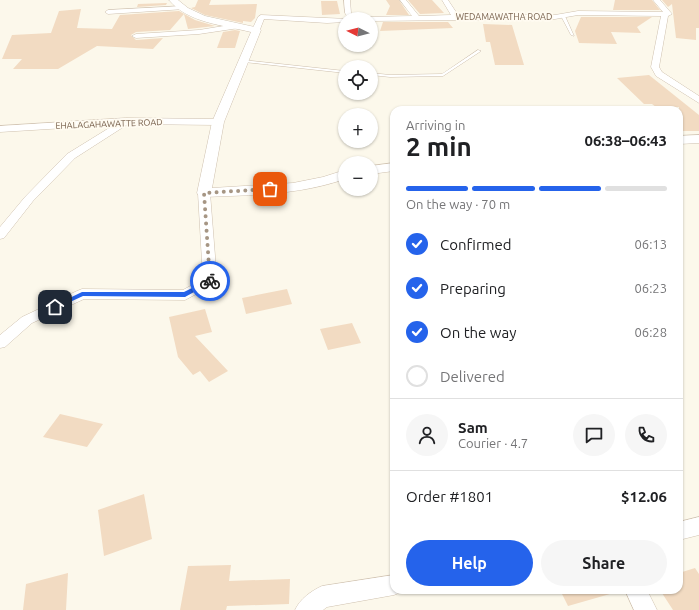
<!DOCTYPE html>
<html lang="en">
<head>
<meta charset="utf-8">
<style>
  :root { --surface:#fff; --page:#f6f6f6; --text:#202124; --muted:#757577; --line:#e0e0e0; --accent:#2563eb }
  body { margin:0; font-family:Ubuntu,sans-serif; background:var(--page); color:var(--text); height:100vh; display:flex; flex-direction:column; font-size:15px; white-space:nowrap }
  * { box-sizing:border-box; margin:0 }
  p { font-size:13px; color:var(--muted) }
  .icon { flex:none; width:22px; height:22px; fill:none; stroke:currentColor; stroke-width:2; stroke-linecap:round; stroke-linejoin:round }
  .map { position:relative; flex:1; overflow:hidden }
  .drawer { position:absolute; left:390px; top:106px; width:293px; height:488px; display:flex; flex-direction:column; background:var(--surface); border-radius:12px; box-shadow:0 1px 3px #0004 }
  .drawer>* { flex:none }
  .needle { width:26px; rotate:276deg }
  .buttons { position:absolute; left:338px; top:12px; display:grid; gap:8px }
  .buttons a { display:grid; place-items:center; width:40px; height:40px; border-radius:50%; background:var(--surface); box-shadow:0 1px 3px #0004; font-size:20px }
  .pin { position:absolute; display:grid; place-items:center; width:34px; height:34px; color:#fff; margin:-17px; border-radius:8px; box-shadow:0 2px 6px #0006 }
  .courier { position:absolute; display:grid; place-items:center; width:40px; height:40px; margin:-20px; border:3px solid #2563eb; border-radius:50%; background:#fff; color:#222; box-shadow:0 1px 5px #0007 }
  .summary em { font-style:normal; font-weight:700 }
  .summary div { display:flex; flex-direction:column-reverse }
  .summary { display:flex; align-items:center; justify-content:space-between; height:68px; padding:0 16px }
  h1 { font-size:26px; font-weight:700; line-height:30px }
  .bar { display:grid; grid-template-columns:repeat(4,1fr); gap:6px 4px; align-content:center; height:48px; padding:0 16px }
  .bar i { height:5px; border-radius:3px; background:var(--line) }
  .bar .selected { background:var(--accent) }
  .bar p { grid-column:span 4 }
  .line { display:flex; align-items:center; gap:10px; padding:0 16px; border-top:1px solid var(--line) }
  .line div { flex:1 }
  .round { display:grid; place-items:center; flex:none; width:42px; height:42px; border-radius:21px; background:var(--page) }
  ol { padding:0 16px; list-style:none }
  li { display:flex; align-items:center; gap:12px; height:44px }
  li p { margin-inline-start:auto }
  li .icon { padding:4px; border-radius:50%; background:var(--accent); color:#fff; stroke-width:4 }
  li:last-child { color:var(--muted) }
  li i { width:22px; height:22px; border:2px solid var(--line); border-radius:50% }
  .cta { display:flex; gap:8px; margin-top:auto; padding:8px 16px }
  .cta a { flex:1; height:46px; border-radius:24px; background:var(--accent); color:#fff; font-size:16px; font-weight:700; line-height:46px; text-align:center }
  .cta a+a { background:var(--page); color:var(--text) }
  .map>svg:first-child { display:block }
</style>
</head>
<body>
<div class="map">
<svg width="699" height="610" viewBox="0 0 699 610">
  <rect width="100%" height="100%" fill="#fcf8eb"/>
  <path fill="#f2dbc2" d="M198 0H211L209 5 257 4 255 18 251 22 243 21V23L205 15 191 8 195 7Z
    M386 0H399L409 15H386L390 6Z
    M408 0H432L444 13 420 14Z
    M615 0H652L660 10H613Z
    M662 0H699V28H696V40L676 38 672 4 668 7Z
    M321 1H337L340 14 322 15Z
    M167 3 166 5 137 7 138 4Z
    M81 9 77 28 112 29 120 15 179 11 195 20 215 26 188 29 184 14 170 30 136 32 131 35 136 40 163 38 153 49 97 46 58 69H13L22 59H2L12 35 51 33 59 11Z
    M581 17H652L637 27 641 33 611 32 617 44 579 43 575 31Z
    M383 22H448L453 28 380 31Z
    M483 24 512 25 524 65H495L490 42H486Z
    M235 30 240 31 235 48H217L223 32Z
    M649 75 699 115V131H683L679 127V107H656L652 104H644L617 78Z
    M287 289 292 304 246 314 242 298Z
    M205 309 212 332 195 336 228 371 209 382 200 371 193 375 178 357 169 317Z
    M352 323 361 343 328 350 320 329Z
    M60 414 103 424 87 447 43 437Z
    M144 494 152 539 104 556 98 510Z
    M231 565 229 581 290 579 289 604 227 606 226 610H180L188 566Z
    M695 568 699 574V610H673L660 590H679V573Z
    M68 573 66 610H23L26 584Z
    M560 590H610V594L568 606Z"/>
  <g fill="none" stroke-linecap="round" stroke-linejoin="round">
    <g stroke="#cfc1af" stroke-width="1">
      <path id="service" d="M563 15 565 16 574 36 571 35 561 16Z
        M478 50 481 51 443 76 390 77 371 75V73L390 75 442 74Z
        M243 60 345 71V73L244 62H243Z"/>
    </g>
    <g stroke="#cfc1af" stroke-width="1">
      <path id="minor" d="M344 0H350L351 13 357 19H349L345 13Z
        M400 0H406L419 16 451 15 442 0H448L458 15H555L578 11 663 12 653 0H660L672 14 668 16 659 67 662 72 699 96V103L656 76 651 67 661 16 578 15 555 19 371 21V19H362L366 17 412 16Z
        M183 6 186 8 185 9 108 14 105 12 108 10Z
        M261 15 348 19H345V22L327 23 264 19 259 32H253L252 30 258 17Z
        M236 24H239V28L199 34 136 38 132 36 136 34 199 30Z
        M126 118 218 119 223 122 218 125 128 124 75 158 33 201 4 238 0 239V227L25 197 67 154 114 125 0 132V126Z
        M204 190 208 191 210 193 217 281 215 284 185 300 84 299 32 323 5 347 0 348V335L22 317 77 291 82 289 183 290 203 279 198 193 200 191Z
        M699 517V535L679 540V522Z
        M394 575V590H402L401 592 394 595 327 607 323 610H295C300 599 311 591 322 586Z
        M625 590H647L657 610H634Z"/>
    </g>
    <g stroke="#cfc1af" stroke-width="1">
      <path id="tertiary" d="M169 0H178L188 8 205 16 259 28 261 30 224 122 212 188 293 183 323 177 345 170V179C299 195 252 195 204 197L199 196 197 193 212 122 251 32C223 25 188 23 169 0Z
        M699 135V143L679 144V136Z
        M394 163V171L371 174V166Z"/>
    </g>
    <use href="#service" fill="#fff" fill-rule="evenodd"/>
    <use href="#minor" fill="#fff" fill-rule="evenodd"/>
    <use href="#tertiary" fill="#fff" fill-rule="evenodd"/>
  </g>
  <path fill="#2563eb" d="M210 279 213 281 212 282 185 297 83 296 57 308 55 309 51 307 82 292H184Z"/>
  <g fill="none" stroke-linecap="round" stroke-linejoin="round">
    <path stroke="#a69684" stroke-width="4" stroke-dasharray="0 7.2" d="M210 281 204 193 270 189"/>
  </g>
  <g text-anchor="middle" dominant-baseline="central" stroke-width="3.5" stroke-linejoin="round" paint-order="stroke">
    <g font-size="9" fill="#78614d" stroke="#fffbf1">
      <text x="504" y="17">WEDAMAWATHA ROAD</text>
      <text transform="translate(109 124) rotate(-2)">EHALAGAHAWATTE ROAD</text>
    </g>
  </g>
</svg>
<div class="buttons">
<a><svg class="needle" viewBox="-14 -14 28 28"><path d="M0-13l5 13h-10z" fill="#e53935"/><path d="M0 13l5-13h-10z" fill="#757577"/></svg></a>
<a><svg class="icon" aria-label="locate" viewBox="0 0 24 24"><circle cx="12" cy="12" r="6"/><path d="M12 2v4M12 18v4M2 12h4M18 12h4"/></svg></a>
<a>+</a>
<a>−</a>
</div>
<div class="pin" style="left:270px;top:189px;background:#ea580c"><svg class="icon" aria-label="bag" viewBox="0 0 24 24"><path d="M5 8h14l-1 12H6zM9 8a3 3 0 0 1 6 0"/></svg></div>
<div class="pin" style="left:55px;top:307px;background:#1f2937"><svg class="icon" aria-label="home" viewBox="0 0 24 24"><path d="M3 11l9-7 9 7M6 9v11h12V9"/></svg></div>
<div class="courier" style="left:210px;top:281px"><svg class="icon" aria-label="bike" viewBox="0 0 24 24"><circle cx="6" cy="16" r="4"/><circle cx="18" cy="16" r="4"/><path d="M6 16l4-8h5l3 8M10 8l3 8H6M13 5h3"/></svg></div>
<section class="drawer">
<div class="summary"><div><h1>2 min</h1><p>Arriving in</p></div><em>06:38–06:43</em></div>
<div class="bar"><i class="selected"></i><i class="selected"></i><i class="selected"></i><i></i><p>On the way · 70 m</p></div>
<ol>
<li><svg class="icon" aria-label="check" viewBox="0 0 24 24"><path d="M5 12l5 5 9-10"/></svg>Confirmed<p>06:13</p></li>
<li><svg class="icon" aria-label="check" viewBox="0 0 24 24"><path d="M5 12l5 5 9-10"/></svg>Preparing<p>06:23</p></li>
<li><svg class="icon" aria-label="check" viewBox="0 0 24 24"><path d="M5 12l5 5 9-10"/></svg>On the way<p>06:28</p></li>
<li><i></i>Delivered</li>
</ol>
<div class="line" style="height:72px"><a class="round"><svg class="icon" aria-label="person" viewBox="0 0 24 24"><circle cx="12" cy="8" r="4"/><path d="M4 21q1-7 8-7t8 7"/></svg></a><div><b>Sam</b><p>Courier · 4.7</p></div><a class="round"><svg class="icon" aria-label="chat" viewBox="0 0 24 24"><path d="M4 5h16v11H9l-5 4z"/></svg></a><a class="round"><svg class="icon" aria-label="phone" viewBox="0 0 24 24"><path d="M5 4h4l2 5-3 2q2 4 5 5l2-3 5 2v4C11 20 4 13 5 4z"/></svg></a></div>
<div class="line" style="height:52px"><div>Order #1801</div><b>$12.06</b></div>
<div class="cta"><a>Help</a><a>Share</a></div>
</section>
</div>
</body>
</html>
